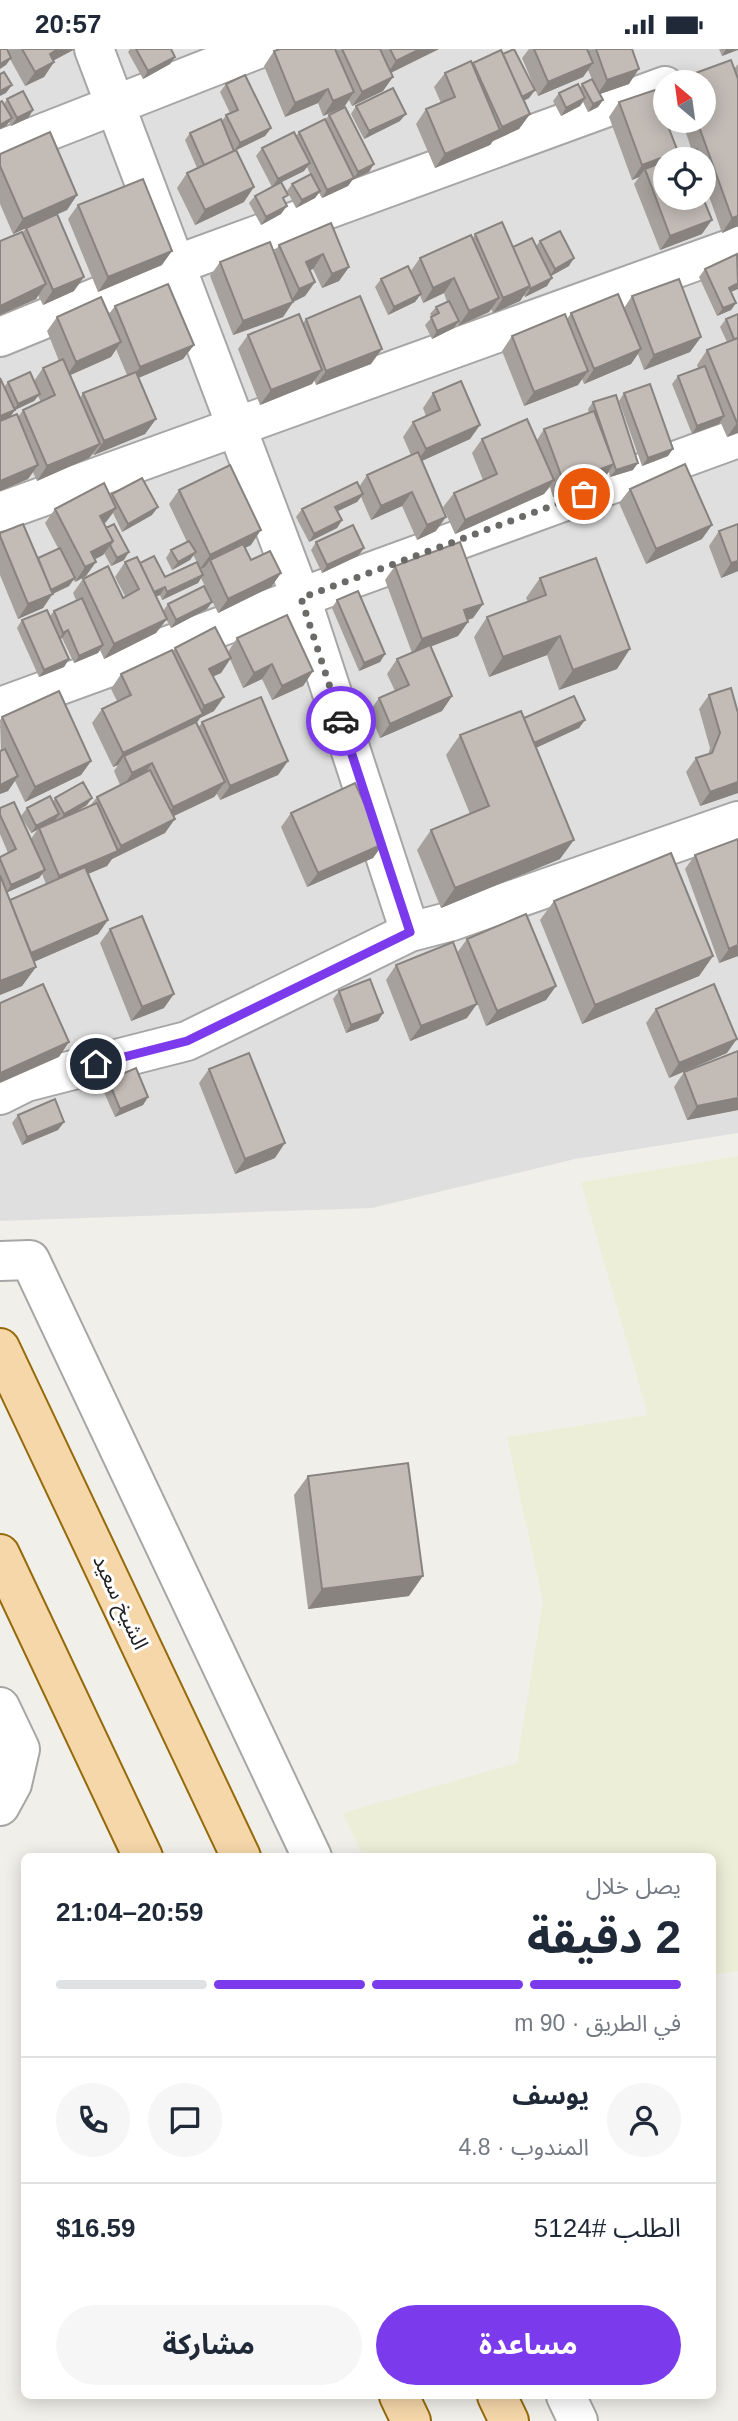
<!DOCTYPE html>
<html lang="ar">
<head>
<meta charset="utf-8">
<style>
  :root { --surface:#fff; --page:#f6f6f7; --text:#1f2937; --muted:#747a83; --line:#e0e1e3; --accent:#7c3aed }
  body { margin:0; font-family:Helvetica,"Noto Sans Arabic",sans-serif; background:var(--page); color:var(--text); direction:rtl; height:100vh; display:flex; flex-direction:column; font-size:26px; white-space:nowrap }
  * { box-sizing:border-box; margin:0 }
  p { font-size:23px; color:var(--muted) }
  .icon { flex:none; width:38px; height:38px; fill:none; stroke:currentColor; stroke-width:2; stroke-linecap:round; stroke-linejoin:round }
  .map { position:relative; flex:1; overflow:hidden; direction:ltr }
  .drawer { position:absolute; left:21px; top:1804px; width:695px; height:546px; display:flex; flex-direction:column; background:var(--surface); border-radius:10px; box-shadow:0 4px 18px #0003; direction:rtl }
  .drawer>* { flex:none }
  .needle { width:46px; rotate:331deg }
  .buttons { position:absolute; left:653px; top:21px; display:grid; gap:14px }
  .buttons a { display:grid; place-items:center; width:63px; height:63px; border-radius:50%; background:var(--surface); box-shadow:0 4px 18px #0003; font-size:35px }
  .pin { position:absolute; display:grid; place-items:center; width:60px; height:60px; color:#fff; margin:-30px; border:4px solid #fff; border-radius:50%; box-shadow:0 2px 7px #0007 }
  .courier { position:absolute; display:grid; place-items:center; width:70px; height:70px; margin:-35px; border:5px solid #7c3aed; border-radius:50%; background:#fff; color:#222; box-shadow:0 2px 9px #0007 }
  .summary em { font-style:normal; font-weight:700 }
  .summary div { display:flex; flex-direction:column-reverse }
  .summary { display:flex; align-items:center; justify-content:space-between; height:119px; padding:0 35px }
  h1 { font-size:46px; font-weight:700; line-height:52px }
  .bar { display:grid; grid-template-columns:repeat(4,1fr); gap:10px 7px; align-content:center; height:84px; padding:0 35px }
  .bar i { height:9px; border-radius:5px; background:var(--line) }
  .bar .selected { background:var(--accent) }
  .bar p { grid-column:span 4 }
  .line { display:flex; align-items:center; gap:18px; padding:0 35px; border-top:2px solid var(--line) }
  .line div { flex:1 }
  .round { display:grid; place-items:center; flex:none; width:74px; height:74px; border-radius:37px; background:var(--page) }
  .cta { display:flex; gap:14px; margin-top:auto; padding:14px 35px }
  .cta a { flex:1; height:80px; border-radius:42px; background:var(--accent); color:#fff; font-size:28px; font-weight:700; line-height:80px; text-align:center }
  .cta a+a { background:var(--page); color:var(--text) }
  .status { display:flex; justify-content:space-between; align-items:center; height:49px; padding:0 35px; background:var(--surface); direction:ltr }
  .status svg { height:19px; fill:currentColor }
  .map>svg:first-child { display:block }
</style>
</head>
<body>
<div class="status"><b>20:57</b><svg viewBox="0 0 49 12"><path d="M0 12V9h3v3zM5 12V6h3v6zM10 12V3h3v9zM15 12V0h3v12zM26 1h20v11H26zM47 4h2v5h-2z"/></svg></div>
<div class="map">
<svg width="738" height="2372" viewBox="0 0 738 2372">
  <rect width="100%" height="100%" fill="#f1efea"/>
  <path fill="#e0dfdf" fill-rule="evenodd" d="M0 0H738V1084L575 1110 372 1159 0 1172ZM665 33H704V72H665ZM665 110H704V149H665Z"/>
  <path fill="#eceed7" d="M738 1107V1922L712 1926V1808H363L343 1764 517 1714 543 1552 507 1388 648 1366 581 1133Z"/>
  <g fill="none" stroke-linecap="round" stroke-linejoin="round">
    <g stroke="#a6a6a6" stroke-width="42">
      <path id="minor" d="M94 0 301 549 410 883
        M0 101 258 0
        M0 288 178 215 665 37
        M0 463 738 197
        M0 658 738 389
        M0 1046 26 1033 187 992 410 883 452 872 738 772
        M0 1212 30 1211 312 1808
        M0 1658 20 1700 12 1735 0 1757
        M566 2347 578 2372"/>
    </g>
    <g stroke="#956a0b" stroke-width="42">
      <path id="major" d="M0 1299 241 1808
        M0 1505 143 1808
        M399 2347 411 2372
        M497 2347 509 2372"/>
    </g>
    <use href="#minor" stroke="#fff" stroke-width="38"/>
    <use href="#major" stroke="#f6d7aa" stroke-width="38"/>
  </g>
  <path fill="#a7a19d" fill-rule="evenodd" d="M9 0H75L53 12 54 13 44 28 25 37 10 10 6 16 8 2Z
    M130 0H171L175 8 170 15 143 30 128 3Z
    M280 0H439L391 24 383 42 352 57 349 51 344 58 323 67 318 54 285 68 264 17 274 2Z
    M529 0H632L629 35 600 45 603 51 598 58 588 63 583 53 580 57 561 67 553 52 559 44 580 39 582 35 592 30 588 21 583 28 538 47 522 9Z
    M719 0H738L722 7Z
    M503 5 535 41 529 49 524 52 530 65 519 80 493 92 490 96 435 119 416 75 426 60 441 54 434 38 445 24Z
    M738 15V177L722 184 704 133V110H665L702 185 660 201 634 135 639 128 632 131 609 68 619 53 678 103 674 109 692 102 682 72H704V33H679L682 29 734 20Z
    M226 35 271 79 265 87 237 101 244 153 195 176 177 139 187 124 197 119 185 91 190 84 222 72 226 66 230 64 220 43Z
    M7 50 33 61 28 69 11 77 9 73 6 77 0 80V53L4 55Z
    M356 57 400 72 364 90 351 65Z
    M329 66 369 123 352 131 348 137 322 149 319 144 315 149 296 159 287 142 292 135 310 125 307 118 304 122 281 133 284 152 281 165 261 176 249 154 255 147 272 138 256 107 262 99 296 87 299 83 325 71Z
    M0 105 77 146 67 161 36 174 74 242 43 256 38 246 36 250 0 266V192L22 184 26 179 13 185 0 155Z
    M78 156 162 216 98 243 68 170Z
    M331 174 349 218 339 232 322 239 313 220 310 221 315 233 305 247 293 253 283 268 233 286 210 227 220 213 274 204 279 196Z
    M475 185 513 198 536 197 540 192 569 217 551 227 547 237 525 248 524 246 520 252 493 264 491 260 489 263 458 277 457 274 454 279 432 290 425 276 432 268 430 265 436 258 447 253 444 244 423 254 420 246 415 253 388 266 375 238 381 230 410 223 420 209 473 189Z
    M705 220 731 243 736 254 731 261 717 267 699 228Z
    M632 247 701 288 690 303 644 321 638 305 631 315 584 335 582 330 578 336 524 357 502 302 512 287 567 270 571 264 624 259Z
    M115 257 194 296 183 310 138 329 156 370 145 385 94 406 93 405 89 409 37 432 33 423 28 430 0 442 4 338 8 333 34 332 43 319 59 312 47 282 57 268 109 265ZM116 300 127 326 83 344 80 349 70 326 111 308ZM38 347 41 353 23 361 18 368H10L15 361 34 352Z
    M738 265V384L727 388 720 372 719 375 692 385 672 335 678 327 698 319 697 316 707 301 727 293 720 278 726 270Z
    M306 270 371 315 316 336 314 331 312 335 260 356 238 300 248 286 303 274Z
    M433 344 480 376 470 390 422 412 436 482 417 491 402 457 371 471 361 448 357 453 337 462 342 471 337 479 309 493 296 468 302 460 359 438 367 426 411 406 403 388 413 373 426 367 423 359Z
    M624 344 668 407 642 417 619 352Z
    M593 353 633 421 610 428 609 423 604 429 553 448 550 438 544 445 455 485 443 458 454 444 483 431 472 404 482 390 537 391 544 380 589 364 588 360Z
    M630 440 702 490 646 515 619 454Z
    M179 441 251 496 245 499 251 511 281 524 271 538 218 564 201 529 198 534 162 551 160 546 156 547 163 562 168 555 212 553 207 560 171 579 166 570 156 584 104 610 100 601 98 604 74 614 62 589 60 590 69 610 64 618 39 628 17 579 22 571 50 567 54 562 76 551 73 544 83 530 123 549 125 547 115 528 125 513 140 514 165 528 197 513 193 506 190 511 172 521 166 509 171 501 187 493 169 455Z
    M112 445 152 466 122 483 113 464 106 473 104 475 124 511 111 517 104 504 103 506 95 510 86 527 75 533 73 530 69 537 53 545 43 559 18 570 0 526V484L38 509 58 499 45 474 55 460 111 447Z
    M719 482 738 522 721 529 709 497Z
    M316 493 364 499 358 507 322 524 311 501Z
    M395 517 483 555 473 569 467 571 468 573 458 587 431 597 452 647 442 662 380 689 369 663 379 649 395 642 387 625 397 610 412 604 385 531Z
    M540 529 617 620 559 641 547 606 489 628 474 588 487 568 528 553 526 549Z
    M337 551 385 605 380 613 359 622 332 559Z
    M237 589 313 622 303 637 272 651 262 630 243 639 230 610 221 624 213 627 214 662 200 669 196 674 198 679 202 673 288 712 278 726 220 751 217 745 214 748 174 767 165 784 112 810 107 817 88 825 108 871 98 885 34 913 36 918 22 937 0 946V808L8 804 0 785V759L31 790 37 781 31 784 21 767 27 759 53 753 55 749 87 756 75 763 90 757 97 748 120 736 114 722 118 716 113 718 92 674 102 660 117 652 111 640 121 625 172 603 175 599 228 603ZM42 825 46 835 10 851 7 843 39 829Z
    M709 646 738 664V744L700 757 686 723 696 709 708 706 710 699 699 660Z
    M2 668 91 712 81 726 25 753 15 732 8 742 0 745V702H1L0 671Z
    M524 669 585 671 579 679 536 699 560 810 441 859 417 801 431 781 470 765 446 706 460 686Z
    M291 764 383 795 373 809 307 838 281 778Z
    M695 806 738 907 719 914 685 820Z
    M554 852 713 907 699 927 582 975 540 871Z
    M110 880 164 959 131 972 100 894Z
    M467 890 556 937 546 951 486 977 470 936 467 969 410 992 386 931 396 916 457 904Z
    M339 942 383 964 378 972 346 984 333 950Z
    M656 960 727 1004 669 1029 646 974Z
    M738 1002V1061L687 1071 674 1038 684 1023Z
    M209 1020 275 1109 235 1125 199 1034Z
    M108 1031 148 1048 143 1056 115 1068 102 1039Z
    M18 1066 64 1073 58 1081 22 1096 12 1074Z
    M308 1427 409 1547 308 1560 294 1446Z"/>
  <path fill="#88837f" d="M58 0H75L39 19 50 5Z
    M420 0H439L386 26 396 12Z
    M726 0H738V1L722 7Z
    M175 8 170 15 143 30 148 22Z
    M11 9 6 16 0 20V15Z
    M54 13 44 28 25 37 35 23Z
    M593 14 583 28 538 47 548 33Z
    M639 20 629 35 597 46 607 31Z
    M393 28 383 42 352 57 362 43Z
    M12 36 6 44 0 47V42Z
    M328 40 318 54 285 68 295 54Z
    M535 41 529 49 514 56 520 49Z
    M354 43 344 58 323 67 333 52Z
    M585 49 580 57 561 67 566 59Z
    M603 51 598 58 588 63 593 55Z
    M33 61 28 69 11 77 17 69Z
    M406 65 400 72 364 90 369 82Z
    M530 65 519 80 493 92 490 96 435 119 445 105 499 82 502 78Z
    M12 69 6 77 0 80V76Z
    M271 79 265 87 234 102 240 94Z
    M678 103 673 110H665V119L645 120 639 128 632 131 642 116Z
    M310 114 304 122 272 138 278 130Z
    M374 115 369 123 352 131 358 123Z
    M354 129 348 137 322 149 327 141Z
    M254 138 244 153 195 176 205 161Z
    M320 142 315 149 296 159 302 151Z
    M77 146 67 161 13 185 23 170Z
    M287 157 281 165 261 176 266 168Z
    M738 167V177L722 184 732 169Z
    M712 171 702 185 660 201 670 187Z
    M172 202 162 216 98 243 108 228Z
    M323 205 313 220 296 228 306 213Z
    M574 209 569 217 549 228 555 220Z
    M349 218 339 232 322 239 332 225Z
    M84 228 74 242 43 256 53 241Z
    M454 229 444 244 423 254 433 239Z
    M552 229 547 237 525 248 530 240Z
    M315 233 305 247 291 254 293 253 283 268 233 286 243 272 289 255 299 240Z
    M738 234V240L724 246 729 239Z
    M46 235 36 250 0 266V257Z
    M530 237 520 252 493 264 503 249Z
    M421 245 415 253 388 266 394 258Z
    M499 249 489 263 458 277 469 262Z
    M736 254 731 261 717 267 723 259Z
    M459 272 454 279 432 290 437 282Z
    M701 288 690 303 644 321 654 306Z
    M121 293 111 308 66 328 76 313Z
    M194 296 183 310 129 333 140 318Z
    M382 300 371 315 316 336 326 322Z
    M641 300 631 315 584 335 594 320Z
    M322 321 312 335 260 356 271 341Z
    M588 322 578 336 524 357 534 343Z
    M40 345 34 352 15 361 10 368 0 373V367L12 362 18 355Z
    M724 367 719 375 692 385 697 377Z
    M156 370 145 385 94 406 104 392Z
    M738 373V384L727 388 737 374Z
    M480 376 470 390 415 415 426 400Z
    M100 395 89 409 37 432 47 417Z
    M673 400 668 407 642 417 648 409Z
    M638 414 633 421 610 428 616 421Z
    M614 415 604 429 553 448 564 434Z
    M38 416 28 430 0 442V432Z
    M554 431 544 445 455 485 465 471Z
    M412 443 402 457 371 471 381 457Z
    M363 445 357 453 330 466 335 458Z
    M158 458 152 466 122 483 128 475Z
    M116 459 106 473 90 482 100 467Z
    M446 468 436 482 417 491 427 476Z
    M342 471 337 479 309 493 314 485Z
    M712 476 702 490 646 515 656 500Z
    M261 481 251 496 211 515 210 511 205 518 200 520 210 506Z
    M113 492 103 506 84 516 91 503Z
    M364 499 358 507 322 524 327 516Z
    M129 503 124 511 111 517 117 509Z
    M196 503 190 511 172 521 178 513Z
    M738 512V522L721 529 731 514Z
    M96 513 86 527 75 533 85 518Z
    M281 524 271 538 218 564 228 550Z
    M203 526 198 534 162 551 167 543Z
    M75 529 69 537 52 545 43 559 18 570 28 555 49 542Z
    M165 538 160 546 149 551 154 543Z
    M212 553 207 560 171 579 176 571Z
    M483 555 473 569 454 576 464 561Z
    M167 570 156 584 104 610 114 595Z
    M468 573 458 587 412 605 422 590Z
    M68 581 62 589 58 592 63 584Z
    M560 587 547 606 489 628 503 608Z
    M103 596 98 604 74 614 79 607Z
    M630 600 617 620 559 641 573 621Z
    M385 605 380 613 359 622 364 614Z
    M231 609 221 624 199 634 209 620Z
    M69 610 64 618 39 628 44 621Z
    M272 615 262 630 243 639 254 624Z
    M313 622 303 637 272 651 282 637Z
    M452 647 442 662 380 689 390 675Z
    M224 648 214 662 200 669 193 680 124 707 118 716 113 718 123 704 196 668 204 657Z
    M585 671 579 679 518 707 524 699Z
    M91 712 81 726 25 753 35 738Z
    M288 712 278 726 220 751 230 737Z
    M152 714 142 729 122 739 132 724Z
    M18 727 8 742 0 745V736Z
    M225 733 214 748 163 772 173 758Z
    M738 733V744L700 757 710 743Z
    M92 749 87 756 59 773 64 765Z
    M59 765 54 773 39 779 37 781 31 784 36 777Z
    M175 770 165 784 112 810 107 817 49 841 59 827 116 803 121 797Z
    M574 791 560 810 441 859 455 839Z
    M383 795 373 809 307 838 318 824Z
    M45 821 39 829 6 844 11 836Z
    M108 871 98 885 17 920 27 906Z
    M738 896V907L719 914 729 900Z
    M713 907 699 927 582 975 595 956Z
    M36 918 22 937 0 946V932Z
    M556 937 546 951 486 977 497 962Z
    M174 945 164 959 131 972 142 958Z
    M477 955 467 969 410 992 421 977Z
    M383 964 378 972 346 984 351 976Z
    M737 990 727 1004 669 1029 679 1014Z
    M69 993 59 1008 0 1034V1024Z
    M148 1048 143 1056 115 1068 120 1060Z
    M738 1049V1061L687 1071 697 1057Z
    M64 1073 58 1081 22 1096 27 1088Z
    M285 1094 275 1109 235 1125 245 1110Z
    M423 1527 409 1547 308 1560 322 1540Z"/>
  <path fill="#c2bbb6" stroke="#88837f" stroke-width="2" d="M0 0H7L11 9 0 15Z
    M22 0H58L50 5 54 13 35 23Z
    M136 0H171L175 8 148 22Z
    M280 0H335L354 43 333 52 328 40 295 54 274 2Z
    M342 0H380L393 28 362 43Z
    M390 0H420L396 12Z
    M514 0 535 41 522 48 503 5Z
    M534 0H587L593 14 548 33Z
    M596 0H632L639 20 607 31Z
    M501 1 530 65 502 78 473 14Z
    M731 11 738 30V167L732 169 697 72H704V33H683L682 29Z
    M471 12 500 81 445 105 426 60 455 48 445 24Z
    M4 23 12 36 0 42V25Z
    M245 26 271 79 240 94 226 66 238 61 226 35Z
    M592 30 603 51 593 55 582 35Z
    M578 35 585 49 566 59 559 44Z
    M393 39 406 65 369 82 356 57Z
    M655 41 665 68V72H666L678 103 642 116 619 53Z
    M23 42 33 61 17 69 7 50Z
    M2 52 12 69 0 76V53Z
    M345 58 374 115 358 123 329 66Z
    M221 70 234 102 204 116 190 84Z
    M325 70 354 129 327 141 299 83Z
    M50 83 77 146 23 170 0 117V105Z
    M294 83 310 114 278 130 262 99Z
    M697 100 701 110H671Z
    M236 101 254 138 205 161 187 124Z
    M665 112V149H703L712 171 670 187 645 120Z
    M311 125 320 142 302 151 292 135Z
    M143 130 172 202 108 228 78 156Z
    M281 133 288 146 283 149 287 157 266 168 255 147Z
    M57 165 84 228 53 241 26 179Z
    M502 173 530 237 503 249 475 185Z
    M331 174 349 218 332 225 323 205 306 213 315 233 299 240 279 196Z
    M560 182 574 209 555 220 540 192Z
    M22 183 46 235 0 257V192Z
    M471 186 499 249 469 262 454 229 433 239 420 209Z
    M532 189 552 229 530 240 529 238 530 237 513 198Z
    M270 193 293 253 243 272 220 213Z
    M737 205 738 234 729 239 736 254 723 259 705 220Z
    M408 217 421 245 394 258 381 230Z
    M679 230 701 288 654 306 632 247Z
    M168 235 194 296 140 318 115 257Z
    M618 245 641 300 594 320 571 264Z
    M360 247 382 300 326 322 306 270Z
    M101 248 121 293 76 313 57 268Z
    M449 252 459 272 437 282 431 268 439 264 436 258Z
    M299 265 322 321 271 341 248 286Z
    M565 265 588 322 534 343 512 287Z
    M738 265V289L734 290 726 270Z
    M738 289V373L737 374 707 301Z
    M63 310 100 395 47 417 23 361 55 346 43 319Z
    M705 317 724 367 697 377 678 327Z
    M30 323 40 345 18 355 8 333Z
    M136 323 156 370 104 392 83 344Z
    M0 329 15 361 0 367Z
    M461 332 480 376 426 400 413 373 440 361 433 344Z
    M650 335 673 400 648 409 624 344Z
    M616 346 638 414 616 421 593 353Z
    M594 362 614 415 564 434 544 380Z
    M17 365 38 416 0 432V372Z
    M527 370 554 431 465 471 454 444 497 425 482 390Z
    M418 403 446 468 427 476 412 443 381 457 367 426Z
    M685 415 712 476 656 500 630 440Z
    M230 416 261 481 210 506 179 441Z
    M142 429 158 458 128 475 112 445Z
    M357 433 363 445 335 458 342 471 314 485 302 460Z
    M104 434 116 459 100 467 113 492 91 503 96 513 85 518 55 460Z
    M23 475 53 545 28 555 0 487V484Z
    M114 475 129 503 117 509 110 496 113 492 106 479Z
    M738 475V512L731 514 719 482Z
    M353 476 364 499 327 516 316 493Z
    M189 492 196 503 178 513 171 501Z
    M460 493 483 555 464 561 468 573 422 590 395 517Z
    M243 495 251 511 270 502 281 524 228 550 210 511Z
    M60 499 75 529 51 541 38 509Z
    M154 507 165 528 197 513 203 526 167 543 165 538 154 543 140 514Z
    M137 508 167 570 114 595 83 530 108 517 123 549 139 540 125 513Z
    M596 509 630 600 573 621 560 587 503 608 487 568 546 546 540 529Z
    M204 537 212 553 176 571 168 555Z
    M358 542 385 605 364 614 337 551Z
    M82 549 103 596 79 607 68 581 63 584 54 562Z
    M47 561 69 610 44 621 22 571Z
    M287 566 313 622 282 637 272 615 254 624 237 589Z
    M215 578 231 609 209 620 224 648 204 657 175 599Z
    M430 596 452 647 390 675 379 649 409 636 397 610Z
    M172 601 203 665 123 704 102 660 131 646 121 625Z
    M731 639 738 664V733L710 743 696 709 712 704 720 684 709 646Z
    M59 642 91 712 35 738 2 668Z
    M574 647 585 671 534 694 524 669Z
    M261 648 288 712 230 737 202 673Z
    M521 662 574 791 455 839 431 781 489 757 460 686Z
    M196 673 225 733 173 758 152 714 132 724 124 707Z
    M5 700 18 727 0 736V702Z
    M150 721 175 770 121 797 97 748Z
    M83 733 92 749 64 765 55 749Z
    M355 734 383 795 318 824 291 764Z
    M50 747 59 765 36 777 27 759Z
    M14 753 45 821 11 836 0 810V808L16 800 0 766V759Z
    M97 754 118 802 59 827 39 779Z
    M738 790V896L729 900 695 806Z
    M671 804 713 907 595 956 554 852Z
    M85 818 108 871 31 904 10 851Z
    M0 826 36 918 0 932Z
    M526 865 556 937 497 962 467 890Z
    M142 867 174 945 142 958 110 880Z
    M453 893 477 955 421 977 396 916Z
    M370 930 383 964 351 976 339 942Z
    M43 935 69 993 0 1024V954Z
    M714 935 737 990 679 1014 656 960Z
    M738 1002V1049L697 1057 684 1023Z
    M249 1004 285 1094 245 1110 209 1020Z
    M136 1019 148 1048 120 1060 108 1031Z
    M55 1050 64 1073 27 1088 18 1066Z
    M408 1414 423 1527 322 1540 308 1427Z"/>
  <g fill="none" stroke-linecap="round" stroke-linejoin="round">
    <path stroke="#6a6a68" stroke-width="7" stroke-dasharray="0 12.6" d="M341 672 301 549 584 445"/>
    <path stroke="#7c3aed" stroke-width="9" d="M96 1015 187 992 410 883 341 672"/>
  </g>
  <g text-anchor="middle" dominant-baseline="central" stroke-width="6" stroke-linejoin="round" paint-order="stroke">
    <g font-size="21" fill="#222" stroke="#fff">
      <text transform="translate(121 1553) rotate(65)">الشيخ سعيد</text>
    </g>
  </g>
</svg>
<div class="buttons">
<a><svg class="needle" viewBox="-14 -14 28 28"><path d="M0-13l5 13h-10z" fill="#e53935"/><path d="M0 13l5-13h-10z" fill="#747a83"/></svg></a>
<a><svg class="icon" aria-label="locate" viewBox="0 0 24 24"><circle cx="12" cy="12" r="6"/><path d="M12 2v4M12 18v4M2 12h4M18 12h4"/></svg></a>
</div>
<div class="pin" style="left:584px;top:445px;background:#ea580c"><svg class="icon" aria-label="bag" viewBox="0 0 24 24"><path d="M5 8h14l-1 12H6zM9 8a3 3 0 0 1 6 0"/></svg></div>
<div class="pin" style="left:96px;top:1015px;background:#1f2937"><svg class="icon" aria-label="home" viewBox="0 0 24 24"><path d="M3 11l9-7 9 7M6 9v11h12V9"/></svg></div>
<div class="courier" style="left:341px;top:672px"><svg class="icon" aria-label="car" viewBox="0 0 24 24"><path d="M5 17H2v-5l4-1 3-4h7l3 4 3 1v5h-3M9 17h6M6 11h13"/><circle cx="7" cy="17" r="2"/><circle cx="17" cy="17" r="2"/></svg></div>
<section class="drawer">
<div class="summary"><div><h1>2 دقيقة</h1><p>يصل خلال</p></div><em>20:59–21:04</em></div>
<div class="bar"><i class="selected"></i><i class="selected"></i><i class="selected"></i><i></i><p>في الطريق · 90 m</p></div>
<div class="line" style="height:126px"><a class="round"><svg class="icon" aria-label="person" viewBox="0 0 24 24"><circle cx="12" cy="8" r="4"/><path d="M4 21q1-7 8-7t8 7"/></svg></a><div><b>يوسف</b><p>المندوب · 4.8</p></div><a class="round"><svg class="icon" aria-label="chat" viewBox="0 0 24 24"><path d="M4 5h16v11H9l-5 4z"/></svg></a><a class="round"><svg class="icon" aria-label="phone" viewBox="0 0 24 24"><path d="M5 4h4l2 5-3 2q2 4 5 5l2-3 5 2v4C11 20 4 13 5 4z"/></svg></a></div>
<div class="line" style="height:91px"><div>الطلب #5124</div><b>$16.59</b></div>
<div class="cta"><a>مساعدة</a><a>مشاركة</a></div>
</section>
</div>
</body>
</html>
